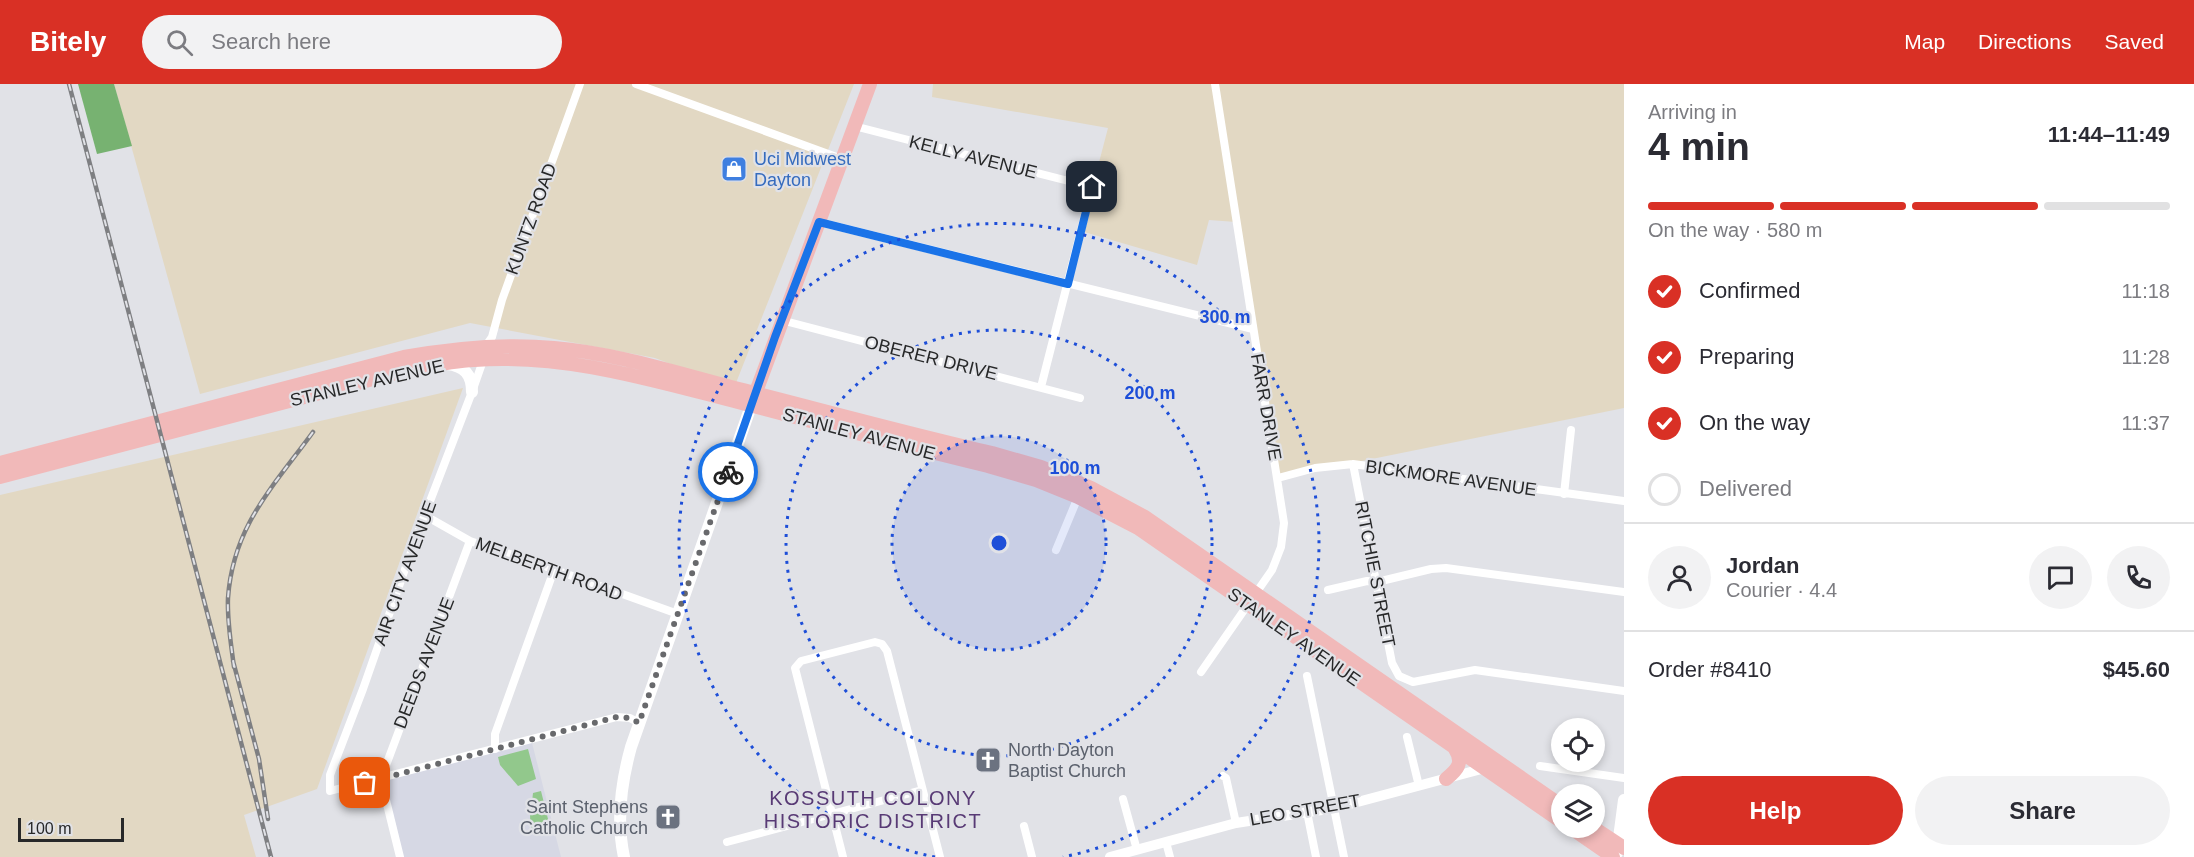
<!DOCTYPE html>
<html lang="en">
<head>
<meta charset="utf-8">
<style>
  :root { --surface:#fff; --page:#f2f2f3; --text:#2b2b33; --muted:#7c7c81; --line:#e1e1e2; --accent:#d93025 }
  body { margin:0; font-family:Arial,sans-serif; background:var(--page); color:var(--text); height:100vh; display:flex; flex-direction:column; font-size:22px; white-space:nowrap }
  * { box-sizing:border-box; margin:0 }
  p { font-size:20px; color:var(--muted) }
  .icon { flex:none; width:33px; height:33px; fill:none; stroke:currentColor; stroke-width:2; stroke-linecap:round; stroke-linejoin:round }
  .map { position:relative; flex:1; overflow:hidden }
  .sheet { display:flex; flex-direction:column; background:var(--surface); width:570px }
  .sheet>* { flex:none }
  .buttons { position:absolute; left:1551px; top:634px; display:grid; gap:12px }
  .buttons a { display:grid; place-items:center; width:54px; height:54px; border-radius:50%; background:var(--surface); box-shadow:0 3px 9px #0003; font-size:30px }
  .scale { position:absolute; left:18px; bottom:15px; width:106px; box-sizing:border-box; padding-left:6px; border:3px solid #272829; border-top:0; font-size:16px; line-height:21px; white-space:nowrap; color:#272829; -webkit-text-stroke:4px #e1e2e7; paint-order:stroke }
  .pin { position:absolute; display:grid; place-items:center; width:51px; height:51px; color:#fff; margin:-26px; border-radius:12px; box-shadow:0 3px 9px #0006 }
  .courier { position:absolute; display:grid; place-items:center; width:60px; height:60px; margin:-30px; border:4px solid #1a73e8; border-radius:50%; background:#fff; color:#222; box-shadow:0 2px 8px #0007 }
  .headline em { font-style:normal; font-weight:800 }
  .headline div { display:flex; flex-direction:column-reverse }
  .headline { display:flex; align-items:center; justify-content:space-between; height:102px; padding:0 24px }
  h1 { font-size:39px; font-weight:800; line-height:45px }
  .bar { display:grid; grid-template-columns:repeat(4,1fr); gap:9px 6px; align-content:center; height:72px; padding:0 24px }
  .bar i { height:8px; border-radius:4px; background:var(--line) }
  .bar .on { background:var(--accent) }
  .bar p { grid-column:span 4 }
  .line { display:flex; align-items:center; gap:15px; padding:0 24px; border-top:2px solid var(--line) }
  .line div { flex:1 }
  .round { display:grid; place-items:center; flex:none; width:63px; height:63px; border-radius:32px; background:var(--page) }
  ol { padding:0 24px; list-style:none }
  li { display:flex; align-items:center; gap:18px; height:66px }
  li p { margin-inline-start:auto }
  li .icon { padding:6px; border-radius:50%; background:var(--accent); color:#fff; stroke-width:4 }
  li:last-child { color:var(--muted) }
  li i { width:33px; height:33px; border:3px solid var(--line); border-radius:50% }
  .action { display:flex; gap:12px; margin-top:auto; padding:12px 24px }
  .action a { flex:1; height:69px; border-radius:36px; background:var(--accent); color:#fff; font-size:24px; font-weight:800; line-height:69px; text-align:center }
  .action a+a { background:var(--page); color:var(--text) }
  header { display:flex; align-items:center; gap:36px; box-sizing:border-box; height:84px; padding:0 30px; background:var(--accent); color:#fff }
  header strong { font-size:28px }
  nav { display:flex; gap:33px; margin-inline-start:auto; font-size:21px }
  .search { width:420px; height:54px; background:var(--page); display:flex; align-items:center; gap:15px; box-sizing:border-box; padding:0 21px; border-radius:33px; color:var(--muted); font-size:22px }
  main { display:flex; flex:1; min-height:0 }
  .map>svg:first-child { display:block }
</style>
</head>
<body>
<header>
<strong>Bitely</strong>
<div class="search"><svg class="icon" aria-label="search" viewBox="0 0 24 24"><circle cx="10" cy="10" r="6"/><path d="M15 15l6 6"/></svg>Search here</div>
<nav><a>Map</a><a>Directions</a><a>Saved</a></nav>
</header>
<main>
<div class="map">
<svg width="1624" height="773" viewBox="0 0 1624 773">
  <rect width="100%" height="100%" fill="#e1e2e7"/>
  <path fill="#d6d8e4" d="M531 655 561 773H400L383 694Z"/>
  <path fill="#e2d8c3" d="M114 0H854L734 304 655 274 470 239 200 310Z
    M933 0H1624V324L1278 394 1236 138 1209 136 1197 181 1081 147 1108 44 932 13Z
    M463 304 317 705 244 731 256 773H0V411Z"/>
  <path fill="#92c88c" d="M528 665 536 695 518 702 500 681 498 673Z
    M541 707 550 743 533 747C527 733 532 723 533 709Z"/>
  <path fill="#77b271" d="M78 0H114L132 62 97 70Z"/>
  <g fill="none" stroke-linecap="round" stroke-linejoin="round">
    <path stroke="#fff" stroke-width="8" d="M580 0 502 216 492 253 485 263V271L472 308 417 451 363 605 330 691V707L617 633 630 634 639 639
      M636 0 842 75
      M854 42 1092 103 1041 303
      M819 138 1253 245
      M781 236 1080 314
      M1353 380 1392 579 1399 592 1413 598 1475 586 1624 607
      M1278 394 1315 384 1353 380 1624 417
      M1564 410 1571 346
      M424 431 470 457 525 475 678 530
      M1056 466 1078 413
      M1328 506 1367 497 1377 498 1431 485 1446 484 1624 508
      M1201 588 1272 486 1281 463 1284 439 1215 0
      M1307 592 1344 773
      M1407 653 1419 702
      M495 665V650L554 486
      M1540 682 1624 694
      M1223 692 1226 694 1236 739
      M1123 715 1137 766
      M1307 728 1316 773
      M1024 742 1032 773
      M727 758 922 706
      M1166 758 1170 773
      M400 773 383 704 385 684 470 457
      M843 773 795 584 801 577 875 558 882 560 887 567 940 773"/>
    <path stroke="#fff" stroke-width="10" d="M1110 773 1236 739 1335 724 1489 683"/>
    <path stroke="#fff" stroke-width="12" d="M447 280C465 282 472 291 472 308
      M1617 769 1624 716
      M624 773C616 736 621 699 631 663L751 322"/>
    <path stroke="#f1b9b9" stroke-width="14" d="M753 316 870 0
      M0 379 404 273C454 264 503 259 554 264 614 269 673 288 731 303 818 325 905 349 992 369L1041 383 1091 404 1145 433 1562 722
      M0 393 407 286C429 282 452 277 474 276 564 269 652 296 738 318 821 340 905 362 988 382L1036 396 1078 413 1138 444 1562 738
      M1446 695C1457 686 1464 679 1455 665
      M1571 744 1613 773
      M1594 744 1624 764"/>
    <g stroke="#7e7f82" stroke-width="4.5">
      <path id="rail" d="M69 0 271 773
        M233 577 259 675 268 735
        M234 583C231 560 227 537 228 514 233 442 273 403 313 348"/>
    </g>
    <use href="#rail" stroke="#e1e2e7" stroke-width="2" stroke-dasharray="7" stroke-linecap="butt"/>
  </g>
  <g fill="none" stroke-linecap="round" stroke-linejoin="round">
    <path stroke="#68696c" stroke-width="6" stroke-dasharray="0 10.8" d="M365 699 617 633 630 634 639 639 728 388"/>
    <path stroke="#1a73e8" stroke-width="8" d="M728 388 775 253 819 138 1068 200 1092 103"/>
  </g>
  <circle cx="999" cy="459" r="107" fill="#1d4ed8" fill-opacity=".12"/>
  <g fill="none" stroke="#1d4ed8" stroke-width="3" stroke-dasharray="3 6">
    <circle cx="999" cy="459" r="107"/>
    <circle cx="999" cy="459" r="213"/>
    <path d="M935 773A320 320 0 1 1 1063 773"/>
  </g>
  <defs>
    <g id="shop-square" transform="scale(1.35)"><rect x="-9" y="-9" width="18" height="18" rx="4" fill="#3f7fe0" stroke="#e1e2e7"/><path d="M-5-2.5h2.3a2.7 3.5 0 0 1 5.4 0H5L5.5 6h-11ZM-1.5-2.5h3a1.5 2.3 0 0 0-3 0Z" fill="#fff"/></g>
    <g id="church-square" transform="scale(1.35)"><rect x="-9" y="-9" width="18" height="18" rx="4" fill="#6b7280" stroke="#e1e2e7"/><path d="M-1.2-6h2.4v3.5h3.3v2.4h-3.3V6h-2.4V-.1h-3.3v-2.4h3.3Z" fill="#fff"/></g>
  </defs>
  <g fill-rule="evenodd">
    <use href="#shop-square" x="734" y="85"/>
    <use href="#church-square" x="988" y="676"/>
    <use href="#church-square" x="668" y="733"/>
  </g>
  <g text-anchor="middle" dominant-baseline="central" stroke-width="4.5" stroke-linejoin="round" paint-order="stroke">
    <g font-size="18" fill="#272829" stroke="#e1e2e7">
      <text transform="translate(973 73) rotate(14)">KELLY AVENUE</text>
      <text transform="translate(531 135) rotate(-70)">KUNTZ ROAD</text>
      <text transform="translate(931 274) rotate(14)">OBERER DRIVE</text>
      <text transform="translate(367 299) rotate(-13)">STANLEY AVENUE</text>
      <text transform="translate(1266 323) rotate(80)">FARR DRIVE</text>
      <text transform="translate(859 350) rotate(15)">STANLEY AVENUE</text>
      <text transform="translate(1451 394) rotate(8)">BICKMORE AVENUE</text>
      <text transform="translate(549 485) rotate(20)">MELBERTH ROAD</text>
      <text transform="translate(405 489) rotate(-70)">AIR CITY AVENUE</text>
      <text transform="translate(1375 490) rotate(79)">RITCHIE STREET</text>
      <text transform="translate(1294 553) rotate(35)">STANLEY AVENUE</text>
      <text transform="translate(424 579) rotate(-69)">DEEDS AVENUE</text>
      <text transform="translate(1305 726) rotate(-10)">LEO STREET</text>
    </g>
    <g font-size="18" fill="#366cbe" stroke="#e1e2e7" text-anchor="start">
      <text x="754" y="75">Uci Midwest<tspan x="754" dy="21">Dayton</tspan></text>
    </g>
    <g font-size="18" fill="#5b616d" stroke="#e1e2e7" text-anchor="start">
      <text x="1008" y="666">North Dayton<tspan x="1008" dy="21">Baptist Church</tspan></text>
      <text x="648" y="723" text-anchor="end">Saint Stephens<tspan x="648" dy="21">Catholic Church</tspan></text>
    </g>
    <g font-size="20" letter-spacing="1.5" fill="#583a75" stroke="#e1e2e7">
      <text x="873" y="714">KOSSUTH COLONY<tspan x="873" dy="23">HISTORIC DISTRICT</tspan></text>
    </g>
  </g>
  <circle cx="999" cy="459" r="9" fill="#1d4ed8" stroke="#e1e2e7" stroke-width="3"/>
  <g font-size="18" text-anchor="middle" font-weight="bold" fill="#1d4ed8" stroke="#e1e2e7" stroke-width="4.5" stroke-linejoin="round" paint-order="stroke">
    <text x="1225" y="239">300 m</text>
    <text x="1150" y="315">200 m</text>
    <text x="1075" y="390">100 m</text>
  </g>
</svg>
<div class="buttons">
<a><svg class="icon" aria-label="locate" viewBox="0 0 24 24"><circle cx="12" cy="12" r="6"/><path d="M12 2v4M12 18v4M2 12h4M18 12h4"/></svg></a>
<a><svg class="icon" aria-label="layers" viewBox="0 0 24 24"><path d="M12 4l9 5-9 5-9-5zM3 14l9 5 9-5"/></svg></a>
</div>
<div class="scale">100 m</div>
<div class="pin" style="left:365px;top:699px;background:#ea580c"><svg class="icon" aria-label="bag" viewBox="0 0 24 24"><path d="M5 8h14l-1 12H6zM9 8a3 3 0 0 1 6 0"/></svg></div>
<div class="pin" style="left:1092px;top:103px;background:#1f2937"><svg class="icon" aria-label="home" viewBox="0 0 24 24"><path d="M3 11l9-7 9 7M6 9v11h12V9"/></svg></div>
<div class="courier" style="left:728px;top:388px"><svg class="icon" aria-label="bike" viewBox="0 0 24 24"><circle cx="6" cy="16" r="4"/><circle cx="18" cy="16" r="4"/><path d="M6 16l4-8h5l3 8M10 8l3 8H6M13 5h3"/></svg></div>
</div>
<section class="sheet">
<div class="headline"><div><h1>4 min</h1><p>Arriving in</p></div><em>11:44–11:49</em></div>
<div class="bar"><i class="on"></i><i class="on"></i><i class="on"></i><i></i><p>On the way · 580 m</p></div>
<ol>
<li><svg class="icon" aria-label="check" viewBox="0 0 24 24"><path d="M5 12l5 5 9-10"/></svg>Confirmed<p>11:18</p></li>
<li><svg class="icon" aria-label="check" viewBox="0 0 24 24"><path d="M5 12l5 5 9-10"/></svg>Preparing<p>11:28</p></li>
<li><svg class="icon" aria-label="check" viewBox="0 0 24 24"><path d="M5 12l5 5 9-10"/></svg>On the way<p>11:37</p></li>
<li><i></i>Delivered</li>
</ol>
<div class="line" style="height:108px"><a class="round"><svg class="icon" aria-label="person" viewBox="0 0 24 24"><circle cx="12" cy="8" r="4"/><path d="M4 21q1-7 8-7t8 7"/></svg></a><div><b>Jordan</b><p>Courier · 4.4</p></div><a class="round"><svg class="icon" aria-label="chat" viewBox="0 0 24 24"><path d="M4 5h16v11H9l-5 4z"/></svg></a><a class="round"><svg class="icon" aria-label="phone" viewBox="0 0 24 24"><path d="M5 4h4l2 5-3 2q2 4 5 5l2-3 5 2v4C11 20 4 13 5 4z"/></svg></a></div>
<div class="line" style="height:78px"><div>Order #8410</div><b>$45.60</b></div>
<div class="action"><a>Help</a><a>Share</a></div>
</section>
</main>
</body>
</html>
